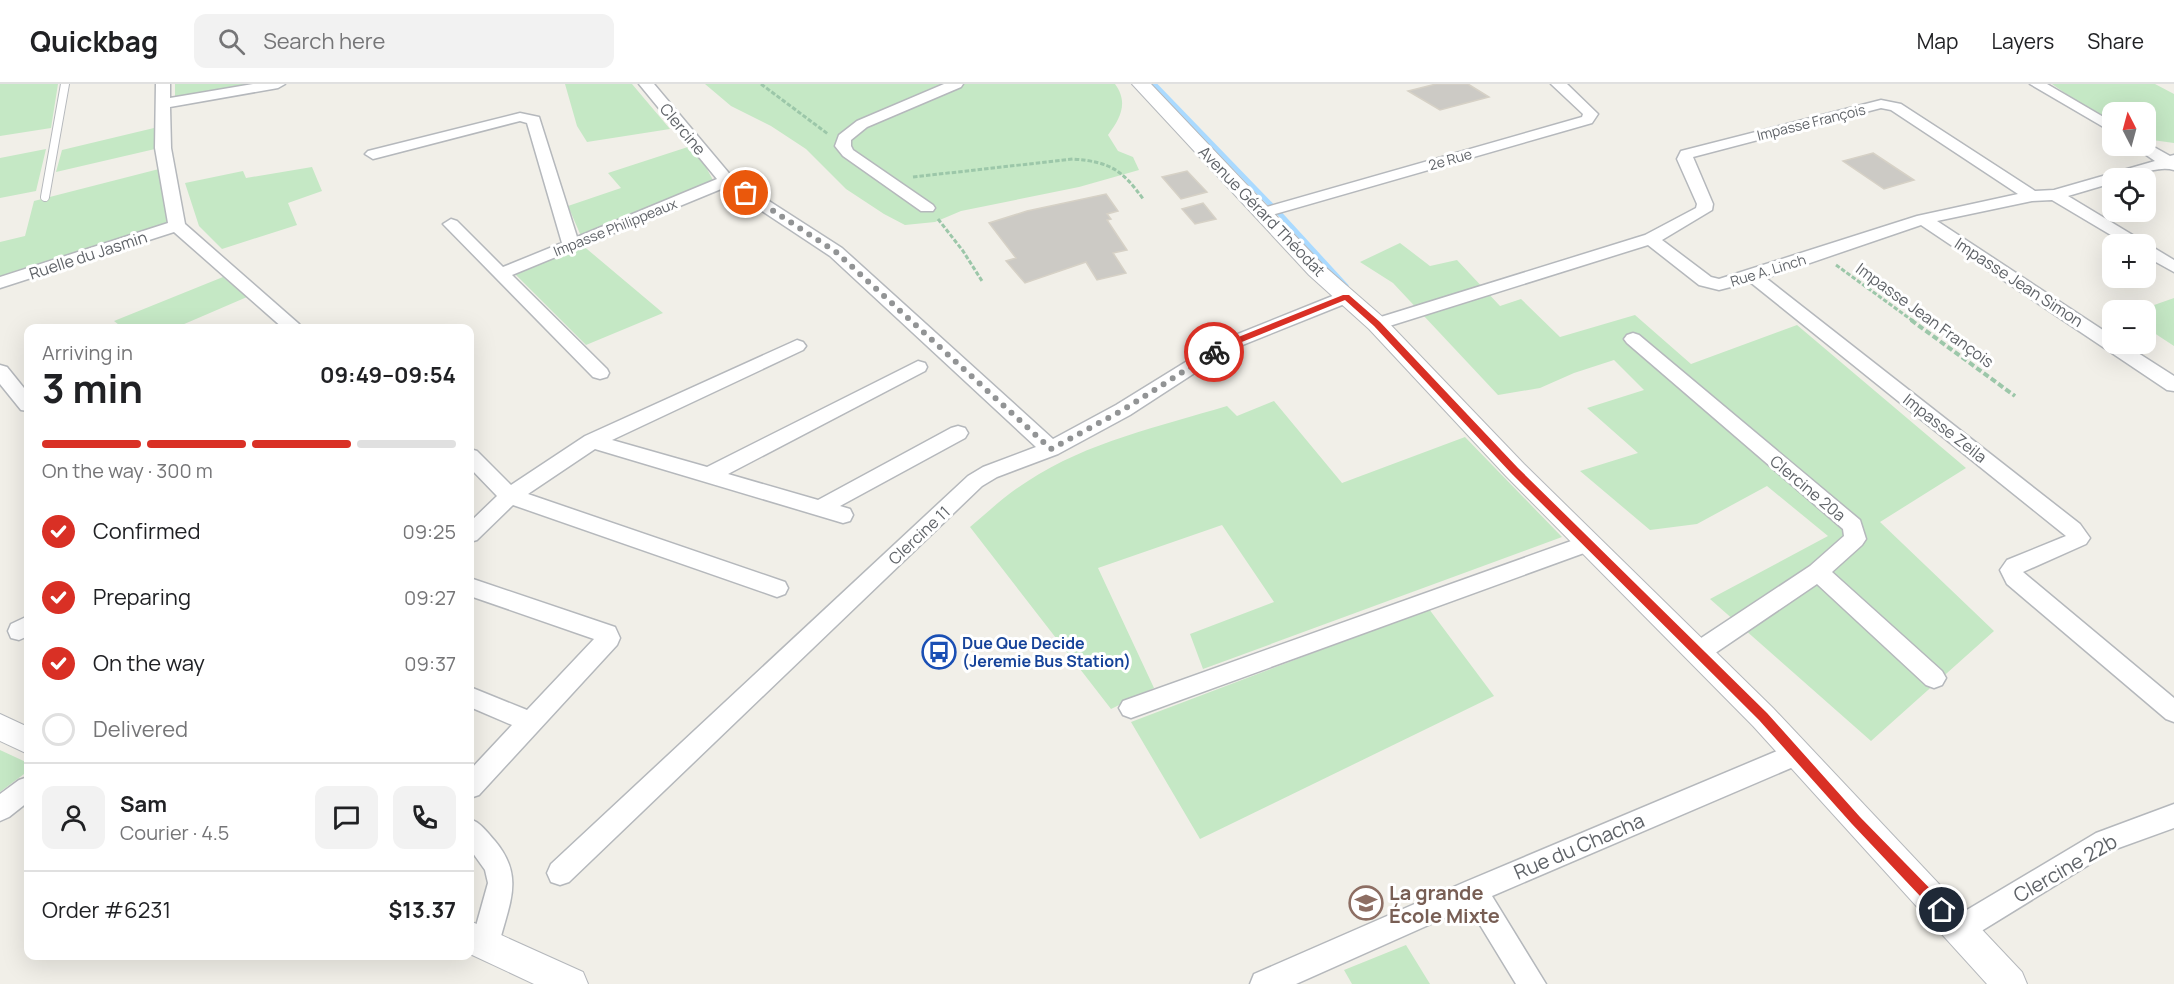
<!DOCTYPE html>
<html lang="en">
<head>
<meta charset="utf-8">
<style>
  :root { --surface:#fff; --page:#f2f2f2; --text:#202124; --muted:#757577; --line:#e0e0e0; --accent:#d93025 }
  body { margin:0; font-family:Manrope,sans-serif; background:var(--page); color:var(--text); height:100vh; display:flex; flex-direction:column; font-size:22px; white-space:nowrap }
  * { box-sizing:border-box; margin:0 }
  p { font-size:20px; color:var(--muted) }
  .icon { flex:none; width:33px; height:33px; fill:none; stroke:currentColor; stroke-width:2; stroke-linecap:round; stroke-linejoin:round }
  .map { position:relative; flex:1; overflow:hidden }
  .sheet { position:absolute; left:24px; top:240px; width:450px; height:636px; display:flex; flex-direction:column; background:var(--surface); border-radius:12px; box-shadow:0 6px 24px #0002 }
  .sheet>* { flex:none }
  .needle { width:39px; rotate:354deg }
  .fabs { position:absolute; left:2102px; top:18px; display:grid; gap:12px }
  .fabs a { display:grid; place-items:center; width:54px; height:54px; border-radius:12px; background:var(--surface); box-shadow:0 6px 24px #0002; font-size:30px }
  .pin { position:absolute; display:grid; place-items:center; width:51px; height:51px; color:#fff; margin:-26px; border:3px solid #fff; border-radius:50%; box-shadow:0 2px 6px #0007 }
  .courier { position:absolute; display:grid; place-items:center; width:60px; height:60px; margin:-30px; border:4px solid #d93025; border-radius:50%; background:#fff; color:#222; box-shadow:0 2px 8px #0007 }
  .summary em { font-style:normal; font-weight:700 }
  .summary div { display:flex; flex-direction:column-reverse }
  .summary { display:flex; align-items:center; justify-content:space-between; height:102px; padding:0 18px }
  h1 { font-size:39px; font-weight:700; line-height:45px }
  .bar { display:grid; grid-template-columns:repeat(4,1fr); gap:9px 6px; align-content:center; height:72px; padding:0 18px }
  .bar i { height:8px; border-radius:4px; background:var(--line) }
  .bar .current { background:var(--accent) }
  .bar p { grid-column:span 4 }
  .line { display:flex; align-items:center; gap:15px; padding:0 18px; border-top:2px solid var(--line) }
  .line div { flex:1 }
  .round { display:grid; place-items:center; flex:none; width:63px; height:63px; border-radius:12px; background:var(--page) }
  ol { padding:0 18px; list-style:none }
  li { display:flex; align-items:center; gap:18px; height:66px }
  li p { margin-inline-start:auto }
  li .icon { padding:6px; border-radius:50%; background:var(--accent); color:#fff; stroke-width:4 }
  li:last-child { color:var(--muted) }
  li i { width:33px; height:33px; border:3px solid var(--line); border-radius:50% }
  header { display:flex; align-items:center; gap:36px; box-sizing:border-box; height:84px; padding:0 30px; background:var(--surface); border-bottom:2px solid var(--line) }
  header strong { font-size:28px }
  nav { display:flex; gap:33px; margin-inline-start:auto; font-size:21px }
  .search { width:420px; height:54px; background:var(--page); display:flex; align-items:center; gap:15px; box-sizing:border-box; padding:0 21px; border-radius:12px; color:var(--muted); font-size:22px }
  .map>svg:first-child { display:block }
</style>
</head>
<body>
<header>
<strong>Quickbag</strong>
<div class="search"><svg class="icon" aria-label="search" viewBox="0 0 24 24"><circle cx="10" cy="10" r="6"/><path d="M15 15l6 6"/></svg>Search here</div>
<nav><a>Map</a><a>Layers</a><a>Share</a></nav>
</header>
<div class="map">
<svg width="2174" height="900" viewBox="0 0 2174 900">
  <rect width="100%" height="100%" fill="#f1efe8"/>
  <path fill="#c5e8c5" d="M0 0H58L51 44 0 52Z
    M175 0H255L175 15Z
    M565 0H632L670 45 587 58 577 42Z
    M705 0H1115C1129 19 1120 35 1108 51L1118 67 1133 73 1139 86 1079 103 961 127 935 138 905 141 884 130 846 105 806 65 771 42 731 22Z
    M2052 0H2155L2174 10V59L2145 55V28H2112V37L2079 19Z
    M154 44 155 65 56 88 62 66Z
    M694 61 714 98 581 152 568 122 621 104 608 89Z
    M46 65 36 107 0 114V74Z
    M312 83 322 107 288 119 297 141 222 165 199 142 185 99 243 87 246 94Z
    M159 85 170 142 0 196V158L25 152 34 117Z
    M1400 159 1430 182 1457 176 1500 222 1521 215 1560 253 1635 231 1691 280 1797 241 1966 384 1880 438 1994 547 1871 657 1710 515 1828 452 1767 402 1697 440 1650 446 1580 387 1638 369 1587 324 1644 306 1614 276 1574 289 1540 304 1498 311 1393 199 1360 178Z
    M581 160 663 229 586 261 515 190Z
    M223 193 247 213 175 244H123L114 237Z
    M2174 214V262L2145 243V226H2140Z
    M1274 317 1342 399 1465 353 1562 453 1203 585 1190 550 1274 518 1222 441 1098 484 1154 604 1111 625 970 443C989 427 1007 410 1028 397 1087 358 1161 342 1227 322L1237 332Z
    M1429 525 1494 612 1200 755 1131 638Z
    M0 666 28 679V687L0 708Z
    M1406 861 1430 900H1352L1344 886Z"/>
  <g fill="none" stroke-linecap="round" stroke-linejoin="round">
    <path stroke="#aadaff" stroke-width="5" d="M1154 0 1271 121
      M1279 129 1346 202"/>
  </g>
  <path fill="#cccac5" stroke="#d6d1c6" stroke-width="1.5" d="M1436 0H1468L1489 13 1440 26 1408 7Z
    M1873 69 1914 96 1884 105 1843 77Z
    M1187 87 1207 108 1181 115 1162 93Z
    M1106 110 1118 127 1107 130 1111 135 1107 136 1127 166 1113 169 1126 189 1097 196 1086 178 1025 199 1006 177 1016 174 989 139 1027 127Z
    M1203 119 1216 135 1195 140 1182 125Z"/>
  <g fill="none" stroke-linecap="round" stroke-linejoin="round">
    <g stroke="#b5b8bc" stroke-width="10">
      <path id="service" d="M45 113 65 0"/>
    </g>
    <g stroke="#b5b8bc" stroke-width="3">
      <path id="minor" d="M156 0H170V14L253 0H285L278 4 170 23 171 64 185 140 299 240 302 244H283L174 148 0 204V193L168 139 155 64Z
        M639 0H654L733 94 842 164 1053 355 1116 321 1218 258 1340 209H1352L1355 213 1352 217 1230 266 1130 331 1058 370 997 393 982 402 569 798 560 801 551 798 547 789 551 780 968 392 983 383 1036 363 830 172 726 103 512 191 607 285 609 289 607 293 600 295 593 293 443 140 451 135 457 137 503 183 562 159 527 39 520 37 373 75 365 70 368 67 520 29 539 33 577 153 717 95Z
        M944 0H963L961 3 867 43 851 56V62L853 66 933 121 935 124 933 127H921L843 72 835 62 839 51 857 37Z
        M1551 0H1567L1598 30 1592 39 1268 132 1262 134 1254 129 1256 126 1582 33 1583 30Z
        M2030 0H2047L2112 38V48Z
        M1881 16 1901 20 2035 107 2054 106 2155 77 2133 62H2145V58L2170 72 2174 71V86C2156 81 2133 94 2112 94V99L2068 112 2174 176V188L2145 172V160H2126L2052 116 2032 117 1937 137 2112 252V260H2124L2174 292V307L2167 306 1921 141 1766 194 2080 440 2090 454 2086 460 2023 488 2174 614V638L2166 635 2007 500 2000 486 2007 476 2066 452 1750 198 1719 206 1699 201 1648 161 1383 244H1371L1368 240 1371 236 1645 151 1696 124 1697 120 1677 75 1681 67ZM1881 24 1891 26 2018 110 1917 132 1719 195 1711 193 1662 156 1712 126 1713 120 1693 73Z
        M1633 249 1639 251 1860 436 1866 455 1862 461 1832 488 1942 587 1946 594 1942 601 1934 604 1926 601 1817 500 1705 576 1697 578 1689 576 1686 569 1689 562 1810 482 1844 452 1843 445 1627 259 1624 255 1627 251Z
        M797 256 803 258 806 262 803 266 612 356 707 383 918 277 925 279 927 283 925 287 728 390 818 416 951 344 958 342 965 344 968 349 965 354 840 422 850 425 853 431 850 437 843 439 595 365 528 410 785 498 788 504 785 510 777 513 513 421 477 456 470 458V438L497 412 470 384V365L477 367 511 401 585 352Z
        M0 281 7 283 28 309V327L21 326 0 300Z
        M1588 451 1595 453 1599 459 1595 465 1131 634 1123 631 1119 624 1123 617Z
        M470 494 615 543 620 554 617 561 479 711 470 714V686L512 641 470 623V603L527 626 594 555 470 512Z
        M28 532V552L19 556 11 554 8 547 11 540Z
        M1796 659 1805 662 1808 670 1805 678 1492 812 1546 900H1516L1469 823 1296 900H1250L1254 890 1465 798Z
        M28 693V718L9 733 0 737V710L19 696Z
        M2174 720V744L2113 766 1970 854 1960 858 1950 854 1947 845 1950 836 2096 749Z
        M470 735C481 739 487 748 495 757 525 793 509 819 499 860L495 869 485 873 475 869 471 860 488 799 485 786 470 765Z"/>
    </g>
    <g stroke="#b5b8bc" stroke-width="2">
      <path id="tertiary" d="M1132 0H1151L1323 181 1385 235 1524 380 1773 624 2022 888 2027 900H1987L1753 642 1506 392 1369 245 1309 191Z
        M0 630 28 643V670L0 657Z
        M470 837 583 888 588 900H534L470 870Z"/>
    </g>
    <path stroke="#9cc7a9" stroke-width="3" stroke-dasharray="4.5 2" stroke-linecap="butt" d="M761 0 828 50
      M913 93 1073 75C1111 78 1122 86 1144 116
      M938 135 963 167 982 197
      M1836 181 1913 237"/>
    <path stroke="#9cc7a9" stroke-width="4" stroke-dasharray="6 3" stroke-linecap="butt" d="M1911 236 2015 312"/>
    <use href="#service" stroke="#fff" stroke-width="8"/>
    <use href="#minor" fill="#fff" fill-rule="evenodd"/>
    <use href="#tertiary" fill="#fff" fill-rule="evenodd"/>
  </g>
  <path fill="#d93025" d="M1343 211H1349L1380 238 1518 384 1767 629 1860 733 1947 822 1949 826 1947 831H1938L1852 740 1759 636 1511 389 1374 242 1345 216 1227 264 1217 270 1210 268 1221 260Z"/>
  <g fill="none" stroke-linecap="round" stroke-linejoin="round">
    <path stroke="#929495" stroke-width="6" stroke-dasharray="0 10.8" d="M746 109 836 168 1051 365 1123 326 1214 268"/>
  </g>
  <defs>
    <g id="bus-ring" transform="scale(1.725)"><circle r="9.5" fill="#fff" stroke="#1a4fb4" stroke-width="1.5"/><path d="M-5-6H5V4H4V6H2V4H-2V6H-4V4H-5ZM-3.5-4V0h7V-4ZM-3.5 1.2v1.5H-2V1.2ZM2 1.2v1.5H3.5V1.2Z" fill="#1a4fb4"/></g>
    <g id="school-ring" transform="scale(1.725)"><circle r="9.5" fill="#fff" stroke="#8d6e63" stroke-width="1.5"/><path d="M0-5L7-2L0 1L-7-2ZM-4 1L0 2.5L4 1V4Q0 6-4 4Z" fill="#8d6e63"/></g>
  </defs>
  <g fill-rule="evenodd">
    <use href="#bus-ring" x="939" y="568"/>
    <use href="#school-ring" x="1366" y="819"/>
  </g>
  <g text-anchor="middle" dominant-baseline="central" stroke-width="6" stroke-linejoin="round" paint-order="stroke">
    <g font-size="14" fill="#5f6368" stroke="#fff">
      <text transform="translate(1811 38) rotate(-14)">Impasse François</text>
      <text transform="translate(1450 75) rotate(-16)">2e Rue</text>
      <text transform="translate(615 143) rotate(-22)">Impasse Philippeaux</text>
      <text transform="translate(1768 186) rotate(-17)">Rue A. Linch</text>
    </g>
    <g font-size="16" fill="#5f6368" stroke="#fff">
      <text transform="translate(683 45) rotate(50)">Clercine</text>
      <text transform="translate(1262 127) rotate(46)">Avenue Gérard Théodat</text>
      <text transform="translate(88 171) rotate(-18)">Ruelle du Jasmin</text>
      <text transform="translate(2019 198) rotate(33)">Impasse Jean Simon</text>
      <text transform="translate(1925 231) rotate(36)">Impasse Jean François</text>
      <text transform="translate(1945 344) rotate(38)">Impasse Zeila</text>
      <text transform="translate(1808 404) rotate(40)">Clercine 20a</text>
      <text transform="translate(919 451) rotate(-43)">Clercine 11</text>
    </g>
    <g font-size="16" font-weight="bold" fill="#164399" stroke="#fff" text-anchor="start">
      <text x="962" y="559">Due Que Decide<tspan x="962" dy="18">(Jeremie Bus Station)</tspan></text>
    </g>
    <g font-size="20" fill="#5f6368" stroke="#fff">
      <text transform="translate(1579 762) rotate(-23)">Rue du Chacha</text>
      <text transform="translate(2065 784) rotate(-30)">Clercine 22b</text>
    </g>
    <g font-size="20" font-weight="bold" fill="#785e54" stroke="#fff" text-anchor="start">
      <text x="1389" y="808">La grande<tspan x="1389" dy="23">École Mixte</tspan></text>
    </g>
  </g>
</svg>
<div class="fabs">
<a><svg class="needle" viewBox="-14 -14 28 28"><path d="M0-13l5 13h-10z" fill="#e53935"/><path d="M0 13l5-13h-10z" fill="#757577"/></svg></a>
<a><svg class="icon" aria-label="locate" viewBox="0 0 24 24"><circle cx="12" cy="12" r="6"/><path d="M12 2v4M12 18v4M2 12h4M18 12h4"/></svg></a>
<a>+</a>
<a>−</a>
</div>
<div class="pin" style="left:746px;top:109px;background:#ea580c"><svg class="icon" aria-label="bag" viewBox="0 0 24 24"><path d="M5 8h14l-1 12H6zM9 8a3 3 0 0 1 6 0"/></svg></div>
<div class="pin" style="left:1942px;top:826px;background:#1f2937"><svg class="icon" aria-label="home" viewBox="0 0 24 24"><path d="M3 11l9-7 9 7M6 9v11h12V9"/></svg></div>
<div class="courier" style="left:1214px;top:268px"><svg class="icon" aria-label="bike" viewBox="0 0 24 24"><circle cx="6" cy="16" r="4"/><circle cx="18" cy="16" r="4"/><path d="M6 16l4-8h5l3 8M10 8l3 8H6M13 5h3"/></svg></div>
<section class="sheet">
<div class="summary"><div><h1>3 min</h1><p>Arriving in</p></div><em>09:49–09:54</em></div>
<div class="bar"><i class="current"></i><i class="current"></i><i class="current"></i><i></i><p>On the way · 300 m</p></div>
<ol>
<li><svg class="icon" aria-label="check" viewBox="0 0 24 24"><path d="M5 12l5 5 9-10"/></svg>Confirmed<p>09:25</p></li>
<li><svg class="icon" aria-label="check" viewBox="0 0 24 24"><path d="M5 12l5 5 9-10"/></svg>Preparing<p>09:27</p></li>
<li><svg class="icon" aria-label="check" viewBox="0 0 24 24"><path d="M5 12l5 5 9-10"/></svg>On the way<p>09:37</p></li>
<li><i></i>Delivered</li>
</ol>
<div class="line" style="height:108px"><a class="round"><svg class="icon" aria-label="person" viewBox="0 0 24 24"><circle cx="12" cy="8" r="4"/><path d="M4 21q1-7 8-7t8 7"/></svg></a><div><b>Sam</b><p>Courier · 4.5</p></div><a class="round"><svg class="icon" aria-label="chat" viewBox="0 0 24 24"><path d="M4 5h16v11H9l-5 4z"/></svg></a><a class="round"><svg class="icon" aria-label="phone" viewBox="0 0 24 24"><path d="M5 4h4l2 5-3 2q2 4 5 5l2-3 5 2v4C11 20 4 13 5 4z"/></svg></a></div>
<div class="line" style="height:78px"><div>Order #6231</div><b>$13.37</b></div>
</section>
</div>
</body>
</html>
